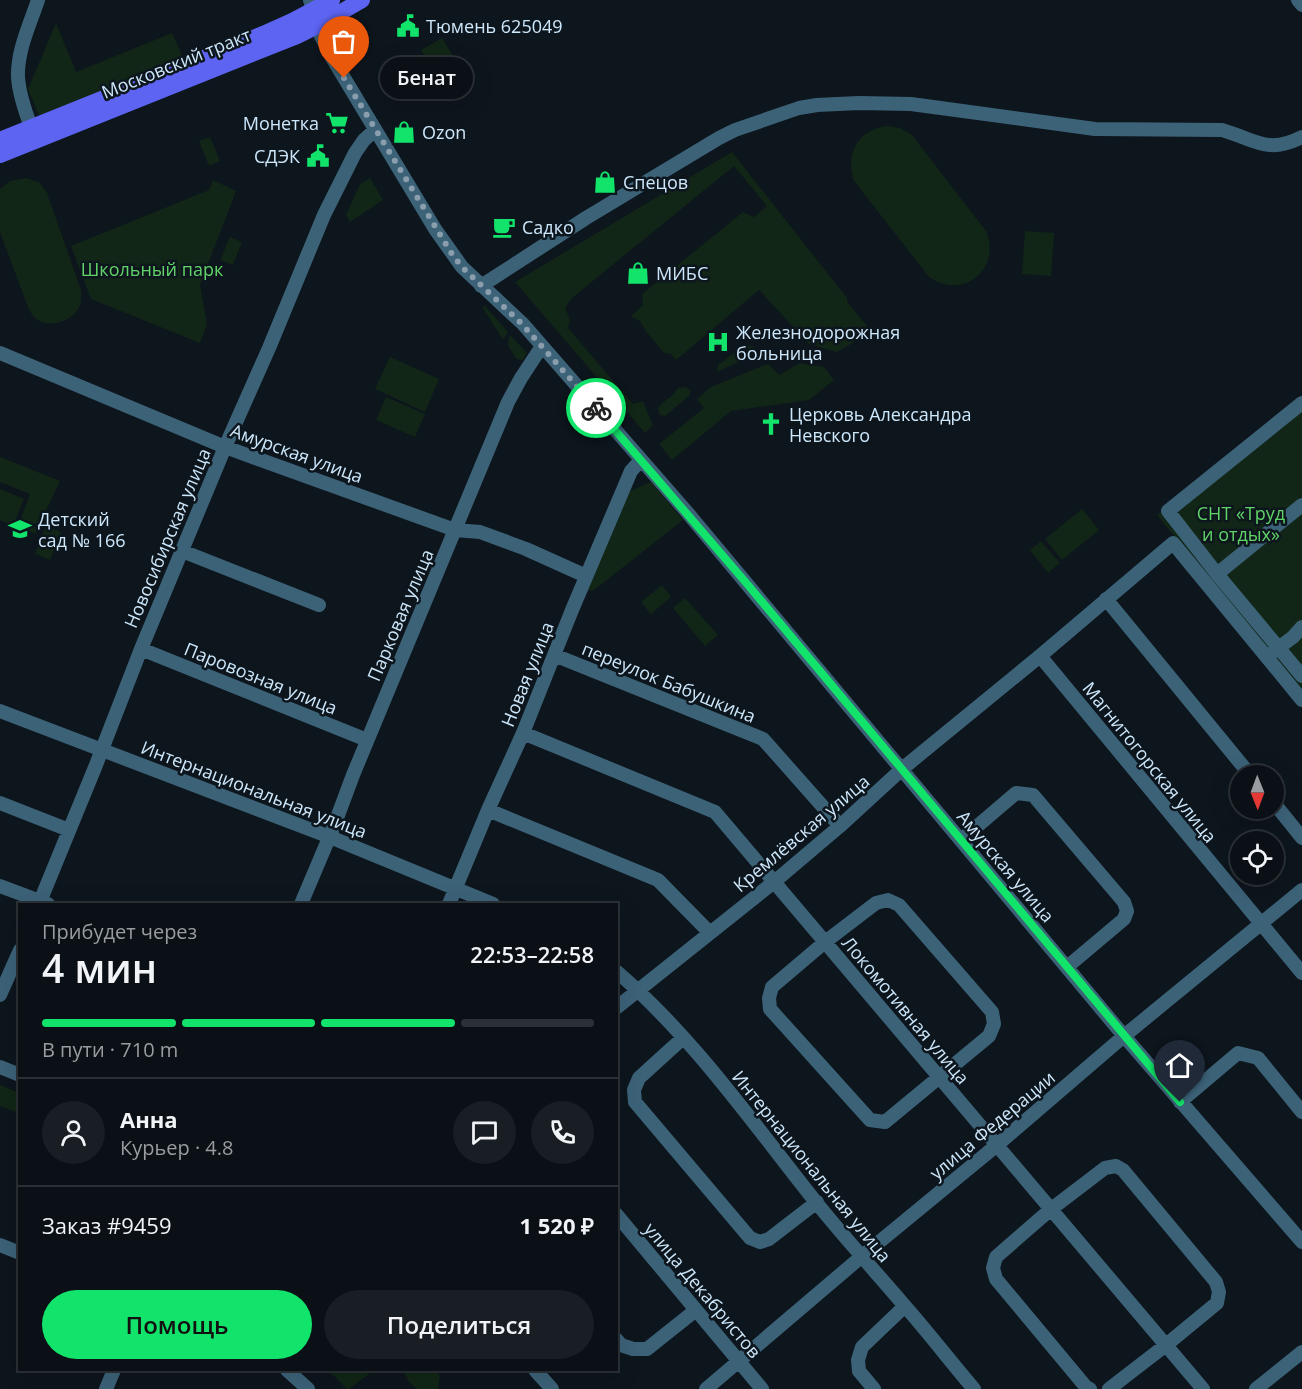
<!DOCTYPE html>
<html lang="ru">
<head>
<meta charset="utf-8">
<style>
  :root { --surface:#0a1016; --page:#181e23; --text:#f1f3f6; --muted:#999da1; --line:#2a3035; --accent:#12e36a }
  body { margin:0; font-family:"Open Sans",sans-serif; background:var(--page); color:var(--text); height:100vh; display:flex; flex-direction:column; font-size:22px; white-space:nowrap }
  * { box-sizing:border-box; margin:0 }
  p { font-size:20px; color:var(--muted) }
  .icon { flex:none; width:33px; height:33px; fill:none; stroke:currentColor; stroke-width:2; stroke-linecap:round; stroke-linejoin:round }
  .map { position:relative; flex:1; overflow:hidden }
  .sheet { position:absolute; left:18px; top:903px; width:600px; height:468px; display:flex; flex-direction:column; background:var(--surface); border-radius:0px; box-shadow:0 6px 24px #0002,0 0 0 2px var(--line) }
  .sheet>* { flex:none }
  .needle { width:39px; rotate:179deg }
  .buttons { position:absolute; left:1230px; top:765px; display:grid; gap:12px }
  .buttons a { display:grid; place-items:center; width:54px; height:54px; border-radius:50%; background:var(--surface); box-shadow:0 6px 24px #0002,0 0 0 2px var(--line); font-size:30px }
  .pin { position:absolute; display:grid; place-items:center; width:51px; height:51px; color:#fff; margin:-62px -26px; border-radius:50% 50% 50% 0; rotate:-45deg; box-shadow:0 0 6px #0007 }
  .pin .icon { rotate:45deg }
  .courier { position:absolute; display:grid; place-items:center; width:60px; height:60px; margin:-30px; border:4px solid #12e36a; border-radius:50%; background:#fff; color:#222; box-shadow:0 2px 8px #0007 }
  .bubble { position:absolute; height:42px; border-radius:21px; background:var(--surface); box-shadow:0 6px 24px #0002,0 0 0 2px var(--line); font-size:20px; font-weight:600; line-height:42px; text-align:center }
  .headline em { font-style:normal; font-weight:600 }
  .headline div { display:flex; flex-direction:column-reverse }
  .headline { display:flex; align-items:center; justify-content:space-between; height:102px; padding:0 24px }
  h1 { font-size:39px; font-weight:600; line-height:45px }
  .bar { display:grid; grid-template-columns:repeat(4,1fr); gap:9px 6px; align-content:center; height:72px; padding:0 24px }
  .bar i { height:8px; border-radius:4px; background:var(--line) }
  .bar .current { background:var(--accent) }
  .bar p { grid-column:span 4 }
  .line { display:flex; align-items:center; gap:15px; padding:0 24px; border-top:2px solid var(--line) }
  .line div { flex:1 }
  .round { display:grid; place-items:center; flex:none; width:63px; height:63px; border-radius:32px; background:var(--page) }
  .action { display:flex; gap:12px; margin-top:auto; padding:12px 24px }
  .action a { flex:1; height:69px; border-radius:36px; background:var(--accent); color:#111; font-size:24px; font-weight:600; line-height:69px; text-align:center }
  .action a+a { background:var(--page); color:var(--text) }
  .map>svg:first-child { display:block }
</style>
</head>
<body>
<div class="map">
<svg width="1302" height="1389" viewBox="0 0 1302 1389">
  <rect width="100%" height="100%" fill="#0d151d"/>
  <path fill="#112617" d="M56 23 76 72 172 33 185 62 39 116 28 89Z
    M442 38 456 61 435 73 421 50Z
    M887 126 900 128 912 135 986 231C1002 269 963 301 929 277L854 181C845 154 857 130 887 126Z
    M210 137 220 161 209 166 199 141Z
    M732 152 847 298V302L868 327C863 338 847 347 836 352L809 344 759 290 676 360 671 354 664 353 645 330 640 321 631 316 643 305 642 294 743 212 754 217 767 206 734 166 572 298 565 308 570 320 568 328 633 404 643 401 653 425 645 433 515 282Z
    M27 178 40 183 47 193 81 290C81 297 82 303 78 309 71 322 47 329 35 318 33 316 31 313 29 310L0 232V189L10 181Z
    M370 178 383 200 350 222 346 215 360 184Z
    M213 180 236 191 200 285 207 324 200 343 91 299 71 246 209 190Z
    M1025 231 1054 233 1051 276 1022 274Z
    M230 237 242 242 233 265 220 260Z
    M485 306 508 332 504 339 502 338 482 307Z
    M510 335 527 353 523 360 517 359C511 350 505 345 510 335Z
    M743 346H753L759 352 717 372 718 365Z
    M390 357 439 379 425 412 375 389Z
    M800 363 824 367 834 380 809 400 731 411 672 460 659 444 704 408 697 399 711 387 768 364 779 375Z
    M686 387 691 391 689 396 665 416 660 415 658 408C664 400 673 397 678 388Z
    M1302 395V693L1157 515Z
    M386 397 425 414 415 437 376 420Z
    M0 457 60 481 35 534 18 526 30 494 0 482Z
    M651 482 683 520 593 591 584 590 630 491Z
    M0 489 24 499 13 526 0 520Z
    M1082 509 1099 530 1062 560 1045 539Z
    M46 526 61 532 50 560 35 554Z
    M1041 541 1060 563 1048 573 1030 550Z
    M662 585 671 597 651 614 641 602Z
    M685 598 718 635 705 646 673 608Z
    M0 1085 19 1093V1113L0 1106Z
    M328 1370H374L349 1389H347Z
    M403 1370H435L440 1376 438 1389H417L409 1382Z"/>
  <g fill="none" stroke-linecap="round" stroke-linejoin="round">
    <path stroke="#3c6278" stroke-width="14" d="M310 0 321 36 334 61 435 229 462 267 523 324 686 511 1124 1036 1302 1242
      M1298 0 1302 5
      M31 127C25 111 19 94 18 77 17 51 30 24 38 0
      M481 286 586 218 719 138 735 130 799 108 817 105 859 103 911 104 1095 129 1222 130C1254 139 1267 155 1302 137
      M0 353 225 447 455 530 480 532 526 549 586 576
      M1302 403 1168 511 1217 574 1302 676
      M182 551 319 605
      M1217 574 1302 505
      M1106 599 1251 776
      M141 649 367 740
      M1273 652 1293 637 1302 627
      M554 655 763 739 840 826
      M1040 656 1302 973
      M0 711 330 837 493 904
      M523 733 715 812 1203 1389
      M0 803 69 830
      M1274 803 1302 838
      M488 810 658 880 710 933
      M961 840 1016 793 1033 795 1124 902 1127 911 1124 919 1067 967
      M0 886 48 904
      M888 900 899 905 992 1012 994 1024 989 1036 885 1122 870 1120 770 1009 769 998 772 987 825 942 876 903Z
      M39 904 96 765 141 649 225 447 269 348 324 215 355 153 364 140 375 130
      M301 904 334 826 353 775 508 402 521 378 542 346
      M449 904 488 810 523 733 572 610 631 471 641 460
      M616 971C693 1037 752 1122 815 1201 844 1237 874 1270 904 1305 928 1332 950 1361 974 1389
      M0 995 20 950
      M616 1008 774 882 840 826 902 769 1040 656 1173 543 1302 700
      M683 1038 639 1078 634 1090 635 1102 750 1238 760 1242 769 1239 817 1202
      M0 1067 20 1075
      M1180 1102 1238 1053 1258 1058 1302 1112
      M616 1214 762 1389
      M0 1245 20 1253
      M616 1339 621 1345 633 1349H647L696 1310
      M287 1370 308 1389
      M535 1370 552 1389
      M106 1389 114 1370
      M706 1389 861 1257 997 1145 1124 1036 1302 890
      M874 1389 859 1371 858 1360 862 1347 905 1306
      M1090 1389 1086 1387 996 1279 993 1268 996 1257 1050 1210 1105 1168 1116 1166 1123 1170 1216 1282 1219 1292 1217 1303 1166 1345 1109 1389
      M1256 1389 1302 1352"/>
    <path stroke="#5d64f2" stroke-width="16" d="M0 140 263 34 292 21 332 0
      M0 155 297 36 317 26 362 0"/>
  </g>
  <g fill="none" stroke-linecap="round" stroke-linejoin="round">
    <path stroke="#8a9ead" stroke-width="6" stroke-dasharray="0 10.8" d="M344 78 452 254 462 267 522 324 596 408"/>
    <path stroke="#12e36a" stroke-width="8" d="M596 408 748 585 1180 1102"/>
  </g>
  <defs>
    <g id="civic-bare" transform="scale(1.8)"><path d="M-.6-6.5H3V-4.5H.6V-3L4-1V1h2V6H-6V1h2V-1L-.6-3ZM-1.2 2.5V6h2.4V2.5Z" fill="#12e36a" stroke="#0d151d" stroke-width="2.5" paint-order="stroke"/></g>
    <g id="supermarket-bare" transform="scale(1.8)"><path d="M-6-5.5h2.5l.6 2H6L4.5 2H-2.5L-4.4-4H-6ZM-1.5 3.2a1.3 1.3 0 1 0 .1 0ZM3 3.2a1.3 1.3 0 1 0 .1 0Z" fill="#12e36a" stroke="#0d151d" stroke-width="2.5" paint-order="stroke"/></g>
    <g id="shop-bare" transform="scale(1.8)"><path d="M-5-2.5h2.3a2.7 3.5 0 0 1 5.4 0H5L5.5 6h-11ZM-1.5-2.5h3a1.5 2.3 0 0 0-3 0Z" fill="#12e36a" stroke="#0d151d" stroke-width="2.5" paint-order="stroke"/></g>
    <g id="cafe-bare" transform="scale(1.8)"><path d="M-5.5-4.5H6V0H3Q3 3.5 0 3.5H-2.5Q-5.5 3.5-5.5 0ZM3-3.2v2h1.7v-2ZM-6 4.5H4V6H-6Z" fill="#12e36a" stroke="#0d151d" stroke-width="2.5" paint-order="stroke"/></g>
    <g id="hospital-bare" transform="scale(1.8)"><path d="M-5-5h3v3.5h4V-5h3V5h-3V1.5h-4V5h-3Z" fill="#12e36a" stroke="#0d151d" stroke-width="2.5" paint-order="stroke"/></g>
    <g id="church-bare" transform="scale(1.8)"><path d="M-1.2-6h2.4v3.5h3.3v2.4h-3.3V6h-2.4V-.1h-3.3v-2.4h3.3Z" fill="#12e36a" stroke="#0d151d" stroke-width="2.5" paint-order="stroke"/></g>
    <g id="school-bare" transform="scale(1.8)"><path d="M0-5L7-2L0 1L-7-2ZM-4 1L0 2.5L4 1V4Q0 6-4 4Z" fill="#12e36a" stroke="#0d151d" stroke-width="2.5" paint-order="stroke"/></g>
  </defs>
  <g fill-rule="evenodd">
    <use href="#civic-bare" x="408" y="26"/>
    <use href="#supermarket-bare" x="337" y="123"/>
    <use href="#shop-bare" x="404" y="132"/>
    <use href="#civic-bare" x="318" y="156"/>
    <use href="#shop-bare" x="605" y="182"/>
    <use href="#cafe-bare" x="504" y="227"/>
    <use href="#shop-bare" x="638" y="273"/>
    <use href="#hospital-bare" x="718" y="342"/>
    <use href="#church-bare" x="771" y="424"/>
    <use href="#school-bare" x="20" y="529"/>
  </g>
  <g text-anchor="middle" dominant-baseline="central" stroke-width="5" stroke-linejoin="round" paint-order="stroke">
    <g font-size="18" fill="#cde7fb" stroke="#0d151d" text-anchor="start">
      <text x="426" y="26">Тюмень 625049</text>
      <text x="319" y="123" text-anchor="end">Монетка</text>
      <text x="422" y="132">Ozon</text>
      <text x="300" y="156" text-anchor="end">СДЭК</text>
      <text x="623" y="182">Спецов</text>
      <text x="522" y="227">Садко</text>
      <text x="656" y="273">МИБС</text>
      <text x="736" y="332">Железнодорожная<tspan x="736" dy="21">больница</tspan></text>
      <text x="789" y="414">Церковь Александра<tspan x="789" dy="21">Невского</tspan></text>
      <text x="38" y="519">Детский<tspan x="38" dy="21">сад № 166</tspan></text>
    </g>
    <g font-size="18" fill="#cde7fb" stroke="#0d151d">
      <text transform="translate(176 63) rotate(-22)">Московский тракт</text>
      <text transform="translate(297 453) rotate(20)">Амурская улица</text>
      <text transform="translate(167 538) rotate(-67)">Новосибирская улица</text>
      <text transform="translate(400 615) rotate(-67)">Парковая улица</text>
      <text transform="translate(527 674) rotate(-68)">Новая улица</text>
      <text transform="translate(261 678) rotate(22)">Паровозная улица</text>
      <text transform="translate(669 682) rotate(22)">переулок Бабушкина</text>
      <text transform="translate(1150 762) rotate(51)">Магнитогорская улица</text>
      <text transform="translate(254 789) rotate(21)">Интернациональная улица</text>
      <text transform="translate(801 833) rotate(-40)">Кремлёвская улица</text>
      <text transform="translate(1006 866) rotate(50)">Амурская улица</text>
      <text transform="translate(906 1010) rotate(50)">Локомотивная улица</text>
      <text transform="translate(992 1125) rotate(-40)">улица Федерации</text>
      <text transform="translate(812 1166) rotate(51)">Интернациональная улица</text>
      <text transform="translate(703 1290) rotate(50)">улица Декабристов</text>
    </g>
    <g font-size="18" fill="#60d468" stroke="#0d151d">
      <text x="152" y="269">Школьный парк</text>
      <text x="1241" y="513">СНТ «Труд<tspan x="1241" dy="21">и отдых»</tspan></text>
    </g>
  </g>
</svg>
<div class="buttons">
<a><svg class="needle" viewBox="-14 -14 28 28"><path d="M0-13l5 13h-10z" fill="#e53935"/><path d="M0 13l5-13h-10z" fill="#999da1"/></svg></a>
<a><svg class="icon" aria-label="locate" viewBox="0 0 24 24"><circle cx="12" cy="12" r="6"/><path d="M12 2v4M12 18v4M2 12h4M18 12h4"/></svg></a>
</div>
<div class="pin" style="left:344px;top:78px;background:#ea580c"><svg class="icon" aria-label="bag" viewBox="0 0 24 24"><path d="M5 8h14l-1 12H6zM9 8a3 3 0 0 1 6 0"/></svg></div>
<div class="pin" style="left:1180px;top:1102px;background:#1f2937"><svg class="icon" aria-label="home" viewBox="0 0 24 24"><path d="M3 11l9-7 9 7M6 9v11h12V9"/></svg></div>
<div class="courier" style="left:596px;top:408px"><svg class="icon" aria-label="bike" viewBox="0 0 24 24"><circle cx="6" cy="16" r="4"/><circle cx="18" cy="16" r="4"/><path d="M6 16l4-8h5l3 8M10 8l3 8H6M13 5h3"/></svg></div>
<div class="bubble" style="left:380px;top:57px;width:93px">Бенат</div>
<section class="sheet">
<div class="headline"><div><h1>4 мин</h1><p>Прибудет через</p></div><em>22:53–22:58</em></div>
<div class="bar"><i class="current"></i><i class="current"></i><i class="current"></i><i></i><p>В пути · 710 m</p></div>
<div class="line" style="height:108px"><a class="round"><svg class="icon" aria-label="person" viewBox="0 0 24 24"><circle cx="12" cy="8" r="4"/><path d="M4 21q1-7 8-7t8 7"/></svg></a><div><b>Анна</b><p>Курьер · 4.8</p></div><a class="round"><svg class="icon" aria-label="chat" viewBox="0 0 24 24"><path d="M4 5h16v11H9l-5 4z"/></svg></a><a class="round"><svg class="icon" aria-label="phone" viewBox="0 0 24 24"><path d="M5 4h4l2 5-3 2q2 4 5 5l2-3 5 2v4C11 20 4 13 5 4z"/></svg></a></div>
<div class="line" style="height:78px"><div>Заказ #9459</div><b>1 520 ₽</b></div>
<div class="action"><a>Помощь</a><a>Поделиться</a></div>
</section>
</div>
</body>
</html>
